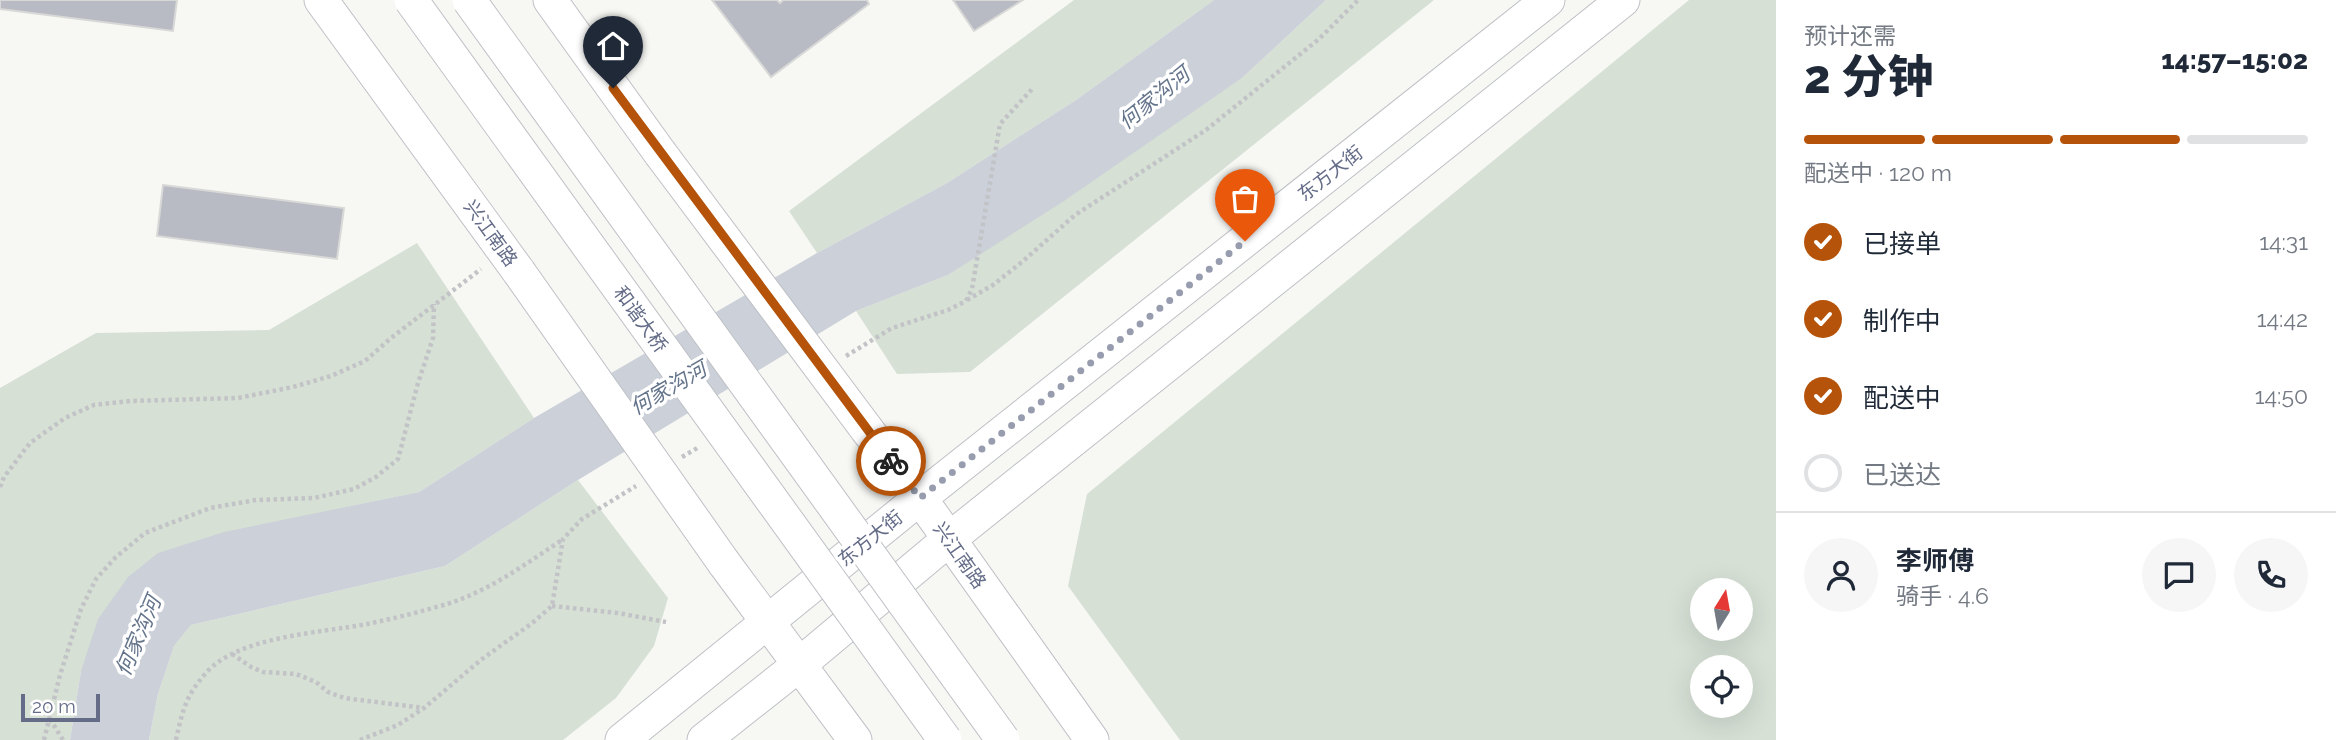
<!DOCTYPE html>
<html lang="zh">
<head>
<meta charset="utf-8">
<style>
  :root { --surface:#fff; --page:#f6f6f7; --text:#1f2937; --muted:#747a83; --line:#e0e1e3; --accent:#b45309 }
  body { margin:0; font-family:Raleway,"Noto Sans SC",sans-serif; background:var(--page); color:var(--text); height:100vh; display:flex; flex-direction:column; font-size:26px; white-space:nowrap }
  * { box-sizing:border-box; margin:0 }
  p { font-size:23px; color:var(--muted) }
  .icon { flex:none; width:38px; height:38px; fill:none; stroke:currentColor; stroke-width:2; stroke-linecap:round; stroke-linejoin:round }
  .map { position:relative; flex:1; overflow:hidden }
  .sheet { display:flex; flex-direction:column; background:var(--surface); width:560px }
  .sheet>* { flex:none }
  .needle { width:46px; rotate:11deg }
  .controls { position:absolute; left:1690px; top:578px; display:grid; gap:14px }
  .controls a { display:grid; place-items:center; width:63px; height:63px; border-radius:50%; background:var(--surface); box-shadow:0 7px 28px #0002; font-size:35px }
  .scale { position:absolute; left:21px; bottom:18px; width:79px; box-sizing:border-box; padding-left:7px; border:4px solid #646c88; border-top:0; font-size:19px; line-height:24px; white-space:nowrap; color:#646c88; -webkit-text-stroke:5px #fff; paint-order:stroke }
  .pin { position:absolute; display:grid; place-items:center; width:60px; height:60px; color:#fff; margin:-72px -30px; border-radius:50% 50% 50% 0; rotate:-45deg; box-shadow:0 0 7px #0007 }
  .pin .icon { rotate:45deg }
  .courier { position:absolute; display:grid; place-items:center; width:70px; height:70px; margin:-35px; border:5px solid #b45309; border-radius:50%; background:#fff; color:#222; box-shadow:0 2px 9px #0007 }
  .head em { font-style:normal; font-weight:800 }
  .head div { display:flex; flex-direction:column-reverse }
  .head { display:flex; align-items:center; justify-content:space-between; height:119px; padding:0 28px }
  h1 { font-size:46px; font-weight:800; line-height:52px }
  .bar { display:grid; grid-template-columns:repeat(4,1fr); gap:10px 7px; align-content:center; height:84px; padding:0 28px }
  .bar i { height:9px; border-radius:5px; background:var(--line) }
  .bar .on { background:var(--accent) }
  .bar p { grid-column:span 4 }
  .line { display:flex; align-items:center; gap:18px; padding:0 28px; border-top:2px solid var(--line) }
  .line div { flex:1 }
  .round { display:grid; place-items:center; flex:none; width:74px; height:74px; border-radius:37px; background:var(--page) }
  ol { padding:0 28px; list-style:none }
  li { display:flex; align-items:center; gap:21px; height:77px }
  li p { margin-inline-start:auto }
  li .icon { padding:7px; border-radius:50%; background:var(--accent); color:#fff; stroke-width:4 }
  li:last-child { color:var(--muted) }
  li i { width:38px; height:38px; border:4px solid var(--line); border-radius:50% }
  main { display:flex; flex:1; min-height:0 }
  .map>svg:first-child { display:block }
</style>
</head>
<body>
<main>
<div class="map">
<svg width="1776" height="740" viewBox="0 0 1776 740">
  <rect width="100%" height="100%" fill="#f7f8f4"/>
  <path fill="#d6e0d5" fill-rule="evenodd" d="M1074 0H1214L1076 100 947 183 817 253 789 211Z
    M1326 0H1434L970 372 897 374 856 311 948 275 1242 78Z
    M1689 0H1776V740H1180L1068 586 1087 494ZM1703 590H1741V628H1703ZM1703 667H1741V705H1703Z
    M417 243 534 418 419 492 338 509 81 671 70 740H0V388L96 333 269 330Z
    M578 480 668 598 654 646 616 698 563 740H149L158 694 174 646 191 625 445 566Z"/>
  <path fill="#ccd0d8" d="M1214 0H1326L1242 78 1064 201 948 275 856 311 578 480 445 566 191 625 174 646 158 694 149 740H70L81 671 98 619 128 577 158 553 224 532 419 492 534 418 817 253 947 183 1076 100Z"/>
  <path fill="#b8bbc4" stroke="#d8d9d7" stroke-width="2" d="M0 0H177L173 31 0 9Z
    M712 0H777L780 3 783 0H867L869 4 771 77Z
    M953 0H1023L974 31Z
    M163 185 344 208 337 259 157 236Z"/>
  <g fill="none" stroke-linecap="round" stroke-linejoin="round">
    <g stroke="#bec0c6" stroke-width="35">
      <path id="secondary" d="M321 0 519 272
        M550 0 660 153
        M868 431 920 498 1092 740
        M724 563 855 740
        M622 740 920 498 1548 0
        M704 740 800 664 948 540 1623 0"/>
    </g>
    <path stroke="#c2c3c6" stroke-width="4.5" stroke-dasharray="3.5 3.5" stroke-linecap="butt" d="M967 300 993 285 1022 262 1075 215 1206 130 1319 39 1358 0
      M846 356 892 328 948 310 966 301 972 289 1000 124 1033 88
      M682 457 699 447
      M0 487 4 477 30 443 65 418 94 405 130 401 238 398 293 387 331 376 365 361 391 338 481 269
      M552 606 618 613 666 622
      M232 654 251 667 263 672 296 674 316 682 328 692 344 698 424 708
      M50 719 63 740
      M44 740 60 675 81 609 96 579 115 558 145 533 210 508 256 500 314 498 354 489 376 477 398 459 418 383 433 338 434 304
      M176 740C182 712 186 695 206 673 238 636 321 633 367 624 391 619 416 613 440 606 485 594 524 565 562 540
      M360 740 398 725 424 708 482 659 531 624 552 606 563 539 582 519 636 486"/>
    <use href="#secondary" stroke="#fff" stroke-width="33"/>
    <g stroke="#bec0c6" stroke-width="35" stroke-linecap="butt">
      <path id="secondary-bridge" d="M411 0 945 740
        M469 0 1003 740
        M660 153 868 431
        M519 272 724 563"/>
    </g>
    <use href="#secondary-bridge" stroke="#fff" stroke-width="33"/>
  </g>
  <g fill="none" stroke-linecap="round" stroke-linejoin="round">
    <path stroke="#979dae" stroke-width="7" stroke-dasharray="0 12.6" d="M891 461 920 498 1245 241"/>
    <path stroke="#b45309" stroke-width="9" d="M613 88 891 461"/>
  </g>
  <g text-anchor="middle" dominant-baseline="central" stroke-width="7" stroke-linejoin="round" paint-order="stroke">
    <g font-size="19" fill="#646c88" stroke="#fff">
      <text transform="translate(1330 173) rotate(-38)">东方大街</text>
      <text transform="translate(491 233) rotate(54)">兴江南路</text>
      <text transform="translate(641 319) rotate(54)">和谐大桥</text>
      <text transform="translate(870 538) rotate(-39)">东方大街</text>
      <text transform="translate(960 555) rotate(55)">兴江南路</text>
    </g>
    <g font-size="21" font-style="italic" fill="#64748b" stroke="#fff">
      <text transform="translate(1154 98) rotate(-39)">何家沟河</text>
      <text transform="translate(668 388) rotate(-30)">何家沟河</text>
      <text transform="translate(138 636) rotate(-67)">何家沟河</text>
    </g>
  </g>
</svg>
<div class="controls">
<a><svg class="needle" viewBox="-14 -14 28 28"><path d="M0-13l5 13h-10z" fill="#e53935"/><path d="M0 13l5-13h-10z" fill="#747a83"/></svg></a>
<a><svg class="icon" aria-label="locate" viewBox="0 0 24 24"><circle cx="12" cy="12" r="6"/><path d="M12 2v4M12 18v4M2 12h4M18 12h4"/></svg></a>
</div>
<div class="scale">20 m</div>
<div class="pin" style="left:1245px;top:241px;background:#ea580c"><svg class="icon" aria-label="bag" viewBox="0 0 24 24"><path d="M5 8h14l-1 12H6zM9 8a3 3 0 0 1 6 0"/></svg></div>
<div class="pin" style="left:613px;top:88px;background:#1f2937"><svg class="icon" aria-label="home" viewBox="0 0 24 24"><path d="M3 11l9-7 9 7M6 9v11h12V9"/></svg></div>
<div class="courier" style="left:891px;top:461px"><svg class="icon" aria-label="bike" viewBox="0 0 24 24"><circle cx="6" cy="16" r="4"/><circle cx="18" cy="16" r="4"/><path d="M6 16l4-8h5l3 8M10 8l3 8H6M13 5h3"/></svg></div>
</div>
<section class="sheet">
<div class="head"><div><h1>2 分钟</h1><p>预计还需</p></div><em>14:57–15:02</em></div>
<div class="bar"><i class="on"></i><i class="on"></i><i class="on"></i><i></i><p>配送中 · 120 m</p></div>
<ol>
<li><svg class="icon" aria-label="check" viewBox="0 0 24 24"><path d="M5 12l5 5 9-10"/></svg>已接单<p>14:31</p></li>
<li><svg class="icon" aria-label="check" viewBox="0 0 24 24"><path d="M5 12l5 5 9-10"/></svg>制作中<p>14:42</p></li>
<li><svg class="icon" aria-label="check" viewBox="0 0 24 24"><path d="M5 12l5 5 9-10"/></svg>配送中<p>14:50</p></li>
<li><i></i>已送达</li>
</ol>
<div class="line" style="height:126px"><a class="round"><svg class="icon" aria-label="person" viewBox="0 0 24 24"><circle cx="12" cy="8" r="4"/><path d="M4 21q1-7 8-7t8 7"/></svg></a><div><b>李师傅</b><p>骑手 · 4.6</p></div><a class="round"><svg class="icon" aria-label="chat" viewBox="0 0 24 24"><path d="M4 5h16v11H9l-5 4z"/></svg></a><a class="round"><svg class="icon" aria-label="phone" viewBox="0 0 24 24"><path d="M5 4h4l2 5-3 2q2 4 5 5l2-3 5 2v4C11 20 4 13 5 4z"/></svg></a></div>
</section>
</main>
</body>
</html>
